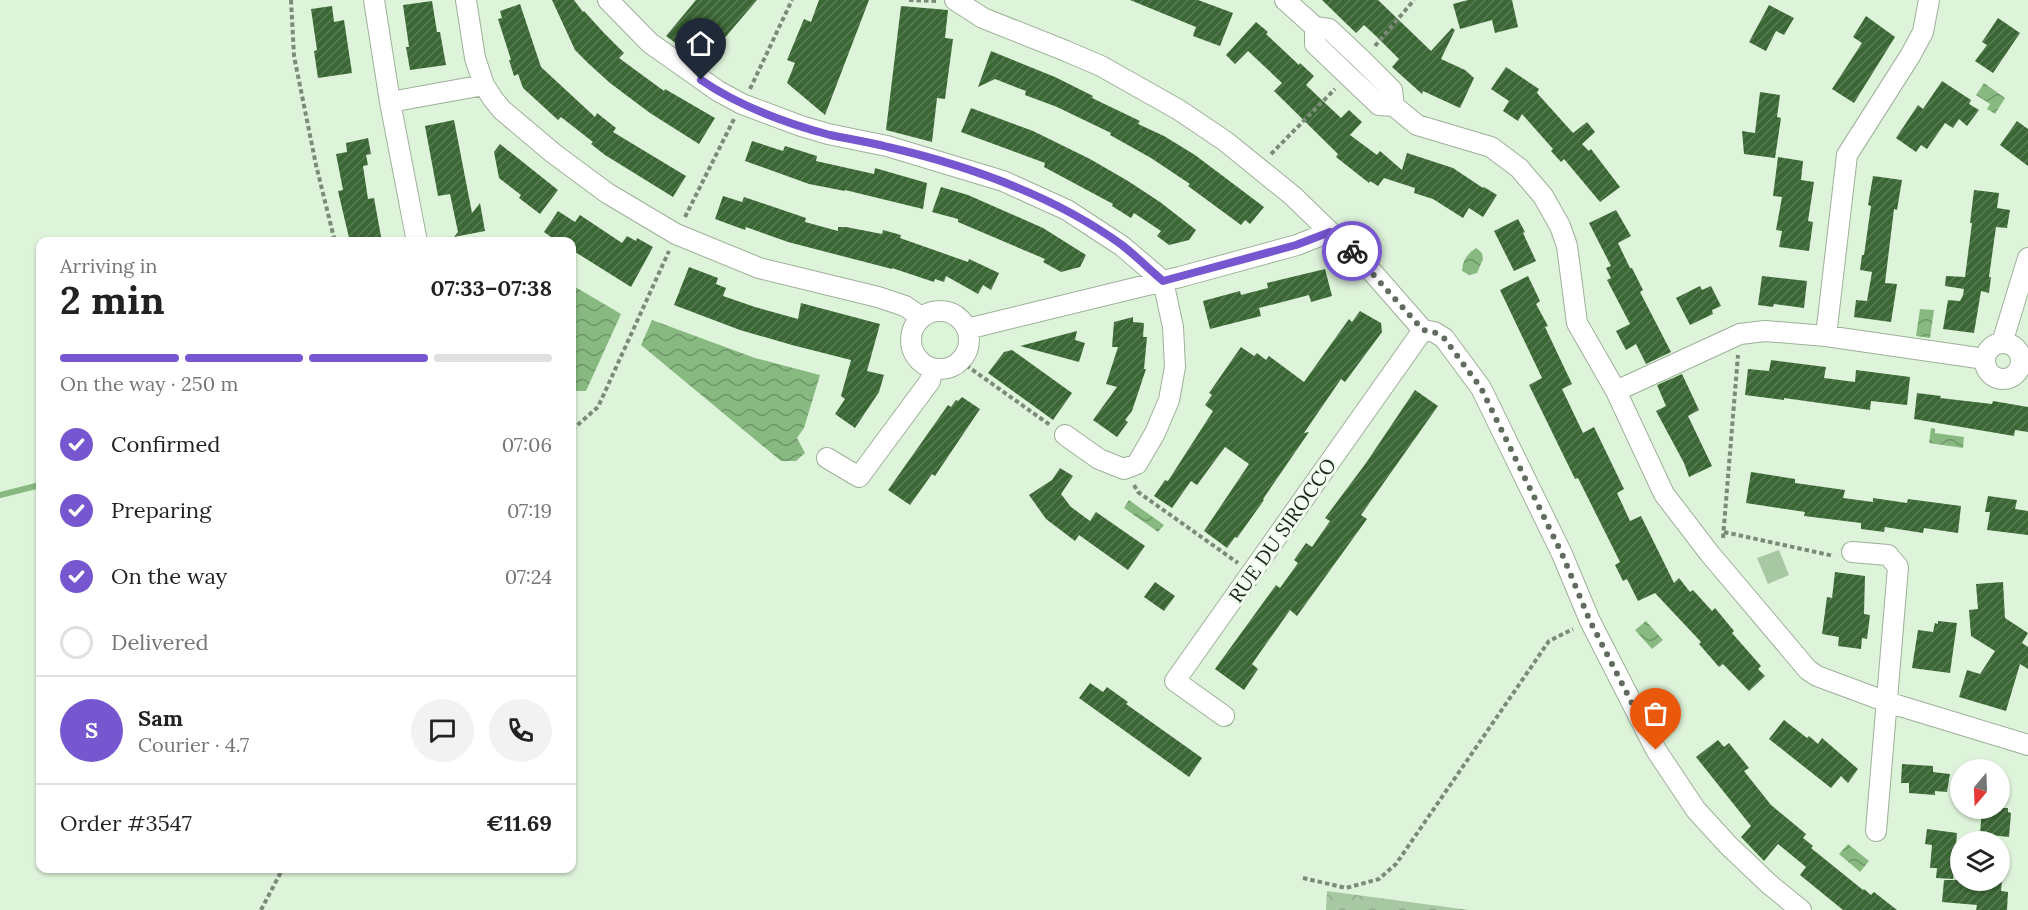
<!DOCTYPE html>
<html lang="en">
<head>
<meta charset="utf-8">
<style>
  :root { --surface:#fff; --page:#f2f2f2; --text:#222; --muted:#767676; --line:#e0e0e0; --accent:#7657d0 }
  body { margin:0; font-family:Lora,serif; background:var(--page); color:var(--text); height:100vh; display:flex; flex-direction:column; font-size:22px; white-space:nowrap }
  * { box-sizing:border-box; margin:0 }
  p { font-size:20px; color:var(--muted) }
  .icon { flex:none; width:33px; height:33px; fill:none; stroke:currentColor; stroke-width:2; stroke-linecap:round; stroke-linejoin:round }
  .map { position:relative; flex:1; overflow:hidden }
  .sheet { position:absolute; left:36px; top:237px; width:540px; height:636px; display:flex; flex-direction:column; background:var(--surface); border-radius:12px; box-shadow:0 2px 4px #0004 }
  .sheet>* { flex:none }
  .needle { width:39px; rotate:199deg }
  .buttons { position:absolute; left:1950px; top:759px; display:grid; gap:12px }
  .buttons a { display:grid; place-items:center; width:60px; height:60px; border-radius:50%; background:var(--surface); box-shadow:0 2px 4px #0004; font-size:30px }
  .pin { position:absolute; display:grid; place-items:center; width:51px; height:51px; color:#fff; margin:-62px -26px; border-radius:50% 50% 50% 0; rotate:-45deg; box-shadow:0 0 6px #0007 }
  .pin .icon { rotate:45deg }
  .courier { position:absolute; display:grid; place-items:center; width:60px; height:60px; margin:-30px; border:4px solid #7657d0; border-radius:50%; background:#fff; color:#222; box-shadow:0 2px 8px #0007 }
  .headline em { font-style:normal; font-weight:800 }
  .headline div { display:flex; flex-direction:column-reverse }
  .headline { display:flex; align-items:center; justify-content:space-between; height:102px; padding:0 24px }
  h1 { font-size:39px; font-weight:800; line-height:45px }
  .bar { display:grid; grid-template-columns:repeat(4,1fr); gap:9px 6px; align-content:center; height:72px; padding:0 24px }
  .bar i { height:8px; border-radius:4px; background:var(--line) }
  .bar .active { background:var(--accent) }
  .bar p { grid-column:span 4 }
  .line { display:flex; align-items:center; gap:15px; padding:0 24px; border-top:2px solid var(--line) }
  .line div { flex:1 }
  .round { display:grid; place-items:center; flex:none; width:63px; height:63px; border-radius:32px; background:var(--page) }
  ol { padding:0 24px; list-style:none }
  li { display:flex; align-items:center; gap:18px; height:66px }
  li p { margin-inline-start:auto }
  li .icon { padding:6px; border-radius:50%; background:var(--accent); color:#fff; stroke-width:4 }
  li:last-child { color:var(--muted) }
  li i { width:33px; height:33px; border:3px solid var(--line); border-radius:50% }
  .map>svg:first-child { display:block }
</style>
</head>
<body>
<div class="map">
<svg width="2028" height="910" viewBox="0 0 2028 910">
  <defs>
    <pattern id="forest-crowns" width="20" height="18" patternUnits="userSpaceOnUse" patternTransform="scale(1.5)"><rect width="20" height="18" fill="#a8c7a3"/><path d="M2 6a3 3 0 1 1 6 0M12 15a3 3 0 1 1 6 0" fill="none" stroke="#90ab8c"/></pattern>
    <pattern id="water-waves" width="16" height="10" patternUnits="userSpaceOnUse" patternTransform="scale(1.5)"><rect width="16" height="10" fill="#88b981"/><path d="M0 5q4-4 8 0t8 0" fill="none" stroke="#6e9669"/></pattern>
    <pattern id="building-hatch" width="6" height="6" patternUnits="userSpaceOnUse" patternTransform="scale(1.5)"><rect width="6" height="6" fill="#3a6734"/><path d="M-1 1l2-2M0 6l6-6M5 7l2-2" fill="none" stroke="#5a7c56"/></pattern>
  </defs>
  <rect width="100%" height="100%" fill="#def4da"/>
  <path fill="url(#forest-crowns)" d="M1327 891 1469 910H1326Z"/>
  <path fill="#a8c7a3" d="M1779 550 1789 575 1768 584 1757 558Z"/>
  <path fill="url(#water-waves)" d="M1984 83 2005 98 1995 114 1987 109 1990 104 1976 95Z
    M1476 248 1482 253 1483 259 1477 273 1469 275 1462 271C1463 260 1467 254 1476 248Z
    M572 285 621 314 586 391H572Z
    M1920 309 1934 310 1930 338 1916 336Z
    M652 320 755 358 820 375 804 428 797 438 805 453 796 461H781L641 345Z
    M1931 428 1935 429V433L1964 437 1963 448 1929 443Z
    M1129 500 1164 525 1158 532 1124 508Z
    M1646 621 1663 640 1652 649 1635 630Z
    M1848 844 1869 861 1860 872 1839 854Z"/>
  <g fill="none" stroke-linecap="round" stroke-linejoin="round">
    <path stroke="#88b981" stroke-width="6" d="M0 495 40 485"/>
  </g>
  <path fill="url(#building-hatch)" d="M552 0H574L583 12 584 11 604 33 624 53 619 58 664 91 665 89 715 118 699 144 650 113 610 83 589 64 575 50Z
    M696 0H757L705 61H700L666 36Z
    M819 0H869L825 115 787 83 795 63 787 60 804 19 811 22Z
    M1130 0H1198L1233 13 1220 46 1193 36 1196 27Z
    M1322 0H1378L1431 51 1452 28 1455 30 1441 59 1465 70 1474 78 1460 108 1423 91 1422 94 1392 67 1399 59 1377 37 1364 25 1356 33Z
    M1468 0H1512L1518 27 1495 33 1492 20 1460 29 1453 4Z
    M432 1 437 32H440L446 65 410 70 406 47H409L403 5Z
    M520 4 541 67 595 117 597 113 616 128 613 132 686 176 673 197 605 155 591 144 593 142 561 117 558 120 523 88 518 74 514 76 509 60H511L498 19 502 18 500 11Z
    M1769 5 1794 18 1784 35 1776 31 1766 51 1749 42Z
    M332 6 334 22 344 20 352 73 318 78 314 51 317 50 311 9Z
    M901 6 948 10 945 38 953 39 945 99 937 98 932 142 886 130Z
    M1866 16 1895 37 1854 103 1832 89 1862 43 1853 37Z
    M1998 18 2020 33 1993 73 1975 61 1987 45 1982 42Z
    M1256 22 1268 32 1266 34 1299 65 1300 63 1314 76 1306 85 1326 104 1341 118 1349 110 1362 122 1350 135 1377 155 1380 151 1402 170 1407 153 1453 168 1483 188 1484 187 1497 195 1483 217 1469 208 1463 218 1433 199 1414 193 1415 188 1384 178 1378 186 1370 181 1369 183 1336 157 1338 154 1274 91 1282 83 1248 51 1235 64 1226 55Z
    M991 51 1055 77 1093 96 1092 98 1140 121 1138 124 1164 136 1195 155 1264 207 1250 224 1245 220 1241 225 1188 186 1190 184 1151 158 1110 135 1111 133 1057 107 1025 95 1026 91 995 79 978 87Z
    M1506 67 1539 89 1537 93 1573 133 1587 122 1595 132 1582 144 1589 151 1591 149 1620 187 1600 202 1564 159 1561 162 1551 151 1553 149 1522 114 1518 121 1503 111 1509 101 1491 89Z
    M1942 81 1971 100 1969 104 1979 110 1967 126 1959 119 1953 128 1945 123 1927 149 1921 145 1916 152 1896 138 1918 105 1923 109Z
    M1760 92 1780 95 1777 117 1781 118 1775 158 1744 154 1742 131 1755 133Z
    M971 108 1033 131 1090 159 1128 181 1160 202 1196 230 1189 240 1169 245 1157 236 1161 231 1134 213 1131 218 1112 206 1113 204 1044 167 1045 163 961 132Z
    M454 120 472 213 480 203 485 231 454 237 458 232 450 194 438 196 425 126Z
    M2017 121 2028 129V166L2000 145Z
    M368 138 371 154 366 155 368 165 363 166 368 199 374 198 382 242H350L338 191 343 190 336 154 347 152 346 143Z
    M752 141 783 151 785 146 817 156 816 161 874 174 875 168 927 183 923 209 845 190V191L809 184 745 161Z
    M500 144 558 190 540 214 519 198 521 195 499 178 494 152Z
    M1778 157 1803 161 1801 180 1814 182 1808 221 1813 222 1809 251 1779 247 1782 231 1776 230 1782 197 1773 196Z
    M1873 176 1902 180 1897 210 1894 209 1885 283 1897 284 1891 322 1854 317 1856 300 1867 301 1872 272 1860 270 1862 255H1864L1871 206 1868 205Z
    M941 187 968 195 1043 228 1086 255 1080 267 1061 272 1043 262 1045 259 958 222V219L932 212Z
    M1974 190 1999 193 1997 208 2010 210 2007 228 1996 227 1989 277H1991L1989 293 1981 291 1974 333 1943 329 1948 300 1960 301 1963 295 1964 289 1945 286 1946 276 1965 277 1972 223H1970Z
    M723 196 742 202 744 197 806 218 805 222 838 231V227H846L882 234 883 230 901 235 900 238 968 262 969 259 999 273 991 290 983 285 978 294 946 276 944 282 935 279 934 282 892 268V269L788 242 746 227 745 230 715 219Z
    M1616 210 1631 236 1618 243 1630 268H1632L1643 290 1640 292 1671 352 1646 364 1636 344 1626 350 1616 331 1630 324 1607 280 1611 278 1606 268 1611 266 1589 223Z
    M558 211 575 222 580 215 622 243 627 236 636 241 637 238 653 247 631 287 572 250V242H558L544 232Z
    M1518 219 1525 232 1523 233 1536 261 1514 271 1494 231Z
    M689 267 718 278 716 284 726 288 723 296 755 307 798 319 801 303 880 324 867 371 884 375 879 392 855 428 835 414 845 399 841 396 851 360 792 345 740 330 674 305Z
    M1325 269 1332 296 1311 302 1309 295 1259 308 1261 316 1210 329 1203 301 1240 291 1241 295 1268 288 1267 283Z
    M1528 276 1540 301 1536 304 1548 326 1545 327 1572 384 1562 389 1583 433 1594 427 1624 489 1617 493 1630 521 1641 516 1674 583 1679 578 1690 592 1693 590 1712 611 1715 608 1734 631 1732 633 1761 666 1758 669 1765 676 1749 691 1723 664 1719 667 1699 644 1701 642 1655 593 1638 601 1627 579 1623 581 1615 565 1620 562 1578 478 1575 479 1529 385 1542 378 1500 290Z
    M1762 276 1807 281 1804 308 1774 304 1773 307 1758 305Z
    M1700 286 1702 290 1711 286 1721 306 1712 310 1713 314 1690 325 1676 298Z
    M1360 311 1381 323 1382 332 1345 382 1341 379 1304 433 1309 432 1263 499 1264 500 1237 538 1235 537 1227 548 1204 531 1249 464 1225 447 1197 485 1191 481 1172 508 1154 496 1165 480 1168 481 1213 411 1205 405 1212 395 1209 393 1241 347 1254 356 1257 353 1266 360 1269 356 1304 382 1349 319 1352 322Z
    M1133 317V322L1144 323 1143 337H1147L1144 369H1146L1132 411 1125 420 1128 422 1117 437 1093 420 1117 387 1106 384 1118 347H1112L1114 322Z
    M1077 331 1075 340 1085 343 1079 362 1020 346Z
    M1012 350 1072 393 1053 420 988 373 1004 352Z
    M1771 360 1826 367 1824 378 1855 382 1856 370 1910 377 1907 405 1871 401 1870 410 1784 398V400L1745 395 1748 369 1769 371Z
    M1682 374 1699 410 1688 416 1712 466 1689 477 1684 463 1656 411 1666 406 1657 385Z
    M1415 390 1438 406 1361 515 1367 519 1323 580 1297 616 1290 610 1252 664 1258 669 1244 690 1215 669 1276 585 1280 588 1298 563 1294 560 1306 543 1312 547 1330 521 1325 518 1366 463Z
    M1917 393 1941 396 1940 398 1992 404 1993 401 2028 407V432L2015 430 2014 436 1914 419Z
    M962 397 980 409 935 476 932 474 910 505 888 490 948 405 951 407 956 400 958 401Z
    M1060 468 1073 476 1061 494 1071 507 1090 521 1096 512 1145 546 1128 570 1079 535 1075 541 1046 519 1029 495 1052 480Z
    M1751 472 1795 479V483L1845 490 1843 498 1873 502V498L1907 503 1908 499 1961 506 1958 533 1924 528 1923 533 1885 527 1884 532 1861 529V523L1804 516 1805 512 1746 503Z
    M1988 496 2017 500 2015 509 2028 511V535L1987 530 1990 512H1985Z
    M1835 572 1865 576 1864 614 1870 615 1867 639 1862 638 1861 649 1838 646 1839 637 1822 634 1827 597 1832 598Z
    M1155 582 1175 596 1164 611 1144 597Z
    M2003 582 2005 618 2028 633 2022 643 2028 647V669L2020 664 2006 711 1959 697 1967 670 1980 674 1995 651 1971 636 1969 610 1978 609 1976 584Z
    M1938 621 1957 623 1950 673 1912 668 1918 630 1933 632 1935 623 1938 624Z
    M1090 683 1103 692 1107 687 1128 702 1126 704 1202 758 1189 777 1079 698Z
    M1784 720 1807 738 1809 736 1818 744 1822 738 1858 769 1848 783 1841 776 1831 788 1769 739Z
    M1718 740 1724 747 1729 743 1749 768 1744 771 1771 805 1806 834 1803 838 1813 846 1811 848 1863 890 1864 889 1871 895 1874 892 1897 910H1843L1800 875 1806 867 1778 844 1764 861 1741 837 1751 826 1696 757Z
    M1902 764 1933 766V772L1950 774 1947 792 1935 791V795L1909 793V783H1901Z
    M1982 808H2008V812L2011 813 2009 837 1980 834Z
    M1927 829 1957 833 1953 879 1936 878 1937 868H1930L1932 845 1925 844Z
    M1944 880H2002L2001 891 2008 892 2007 910H1976L1977 905 1942 902Z"/>
  <g fill="none" stroke-linecap="round" stroke-linejoin="round">
    <g stroke="#9db199" stroke-width="22">
      <path id="minor" d="M374 0 390 102 417 242
        M466 0 475 58 484 85 493 99 502 110 553 153 607 193 676 234 759 268 878 297 905 306 921 317
        M608 0 650 43 718 91 742 104 801 126 828 134 887 146 1003 181 1067 210 1122 246 1163 281 1173 327 1175 367 1169 400 1155 433 1137 464 1124 469 1099 459 1065 435
        M955 0 983 18 1066 51 1101 66 1179 110 1225 141 1293 196 1330 232 1360 258 1423 330 1434 332 1444 338 1481 388 1562 554 1590 621 1656 750 1696 810 1728 845 1769 884 1801 910
        M1285 0 1315 27 1329 29 1362 60 1392 90 1394 106
        M1929 0 1923 32 1910 56 1847 155 1826 336 1985 359
        M1315 27V44L1379 105 1394 106 1417 125 1491 147 1519 168 1543 196 1560 226 1567 246 1577 323 1616 391 1664 494 1710 554 1808 670 1817 676 1887 702 2028 745
        M390 102 484 85
        M911 340a29 29 0 1 1 58 0a29 29 0 1 1-58 0Z
        M967 329 1180 277 1297 245 1330 232
        M2002 343 2028 258
        M1985 361a18 18 0 1 1 36 0a18 18 0 1 1-36 0Z
        M1616 391 1740 334 1765 331 1826 336
        M827 458 859 477 930 381 932 368
        M1852 552 1888 555 1898 567 1876 831
        M1224 716 1175 681 1423 330"/>
    </g>
    <path stroke="#7c8b79" stroke-width="4" stroke-dasharray="4.5 3" stroke-linecap="butt" d="M291 0 294 56 316 165 335 242
      M909 0 938 1
      M1375 46 1414 0
      M750 89 792 0
      M1271 154 1335 89
      M685 217 734 119
      M960 361 1050 425
      M572 430 598 407 669 251
      M1134 485 1138 492 1238 563
      M1724 532 1834 556
      M1723 538 1738 355
      M1303 878 1346 888 1379 879 1396 864 1549 641 1573 629
      M261 910 283 868"/>
    <use href="#minor" stroke="#fff" stroke-width="20"/>
  </g>
  <g fill="none" stroke-linecap="round" stroke-linejoin="round">
    <path stroke="#606d5e" stroke-width="6" stroke-dasharray="0 10.8" d="M1352 251 1423 330 1434 332 1444 338 1481 388 1562 554 1590 621 1656 750"/>
    <path stroke="#7657d0" stroke-width="8" d="M701 80C739 106 785 123 830 135 849 139 869 142 888 147 970 166 1053 195 1122 245 1136 256 1149 269 1163 281L1296 245 1330 232 1352 251"/>
  </g>
  <g text-anchor="middle" dominant-baseline="central" stroke-width="6" stroke-linejoin="round" paint-order="stroke">
    <g font-size="20" fill="#1c241b" stroke="#f1feef">
      <text transform="translate(1282 530) rotate(-55)">RUE DU SIROCCO</text>
    </g>
  </g>
</svg>
<div class="buttons">
<a><svg class="needle" viewBox="-14 -14 28 28"><path d="M0-13l5 13h-10z" fill="#e53935"/><path d="M0 13l5-13h-10z" fill="#767676"/></svg></a>
<a><svg class="icon" aria-label="layers" viewBox="0 0 24 24"><path d="M12 4l9 5-9 5-9-5zM3 14l9 5 9-5"/></svg></a>
</div>
<div class="pin" style="left:1656px;top:750px;background:#ea580c"><svg class="icon" aria-label="bag" viewBox="0 0 24 24"><path d="M5 8h14l-1 12H6zM9 8a3 3 0 0 1 6 0"/></svg></div>
<div class="pin" style="left:701px;top:80px;background:#1f2937"><svg class="icon" aria-label="home" viewBox="0 0 24 24"><path d="M3 11l9-7 9 7M6 9v11h12V9"/></svg></div>
<div class="courier" style="left:1352px;top:251px"><svg class="icon" aria-label="bike" viewBox="0 0 24 24"><circle cx="6" cy="16" r="4"/><circle cx="18" cy="16" r="4"/><path d="M6 16l4-8h5l3 8M10 8l3 8H6M13 5h3"/></svg></div>
<section class="sheet">
<div class="headline"><div><h1>2 min</h1><p>Arriving in</p></div><em>07:33–07:38</em></div>
<div class="bar"><i class="active"></i><i class="active"></i><i class="active"></i><i></i><p>On the way · 250 m</p></div>
<ol>
<li><svg class="icon" aria-label="check" viewBox="0 0 24 24"><path d="M5 12l5 5 9-10"/></svg>Confirmed<p>07:06</p></li>
<li><svg class="icon" aria-label="check" viewBox="0 0 24 24"><path d="M5 12l5 5 9-10"/></svg>Preparing<p>07:19</p></li>
<li><svg class="icon" aria-label="check" viewBox="0 0 24 24"><path d="M5 12l5 5 9-10"/></svg>On the way<p>07:24</p></li>
<li><i></i>Delivered</li>
</ol>
<div class="line" style="height:108px"><b class="round" style="background:var(--accent);color:#fff">S</b><div><b>Sam</b><p>Courier · 4.7</p></div><a class="round"><svg class="icon" aria-label="chat" viewBox="0 0 24 24"><path d="M4 5h16v11H9l-5 4z"/></svg></a><a class="round"><svg class="icon" aria-label="phone" viewBox="0 0 24 24"><path d="M5 4h4l2 5-3 2q2 4 5 5l2-3 5 2v4C11 20 4 13 5 4z"/></svg></a></div>
<div class="line" style="height:78px"><div>Order #3547</div><b>€11.69</b></div>
</section>
</div>
</body>
</html>
